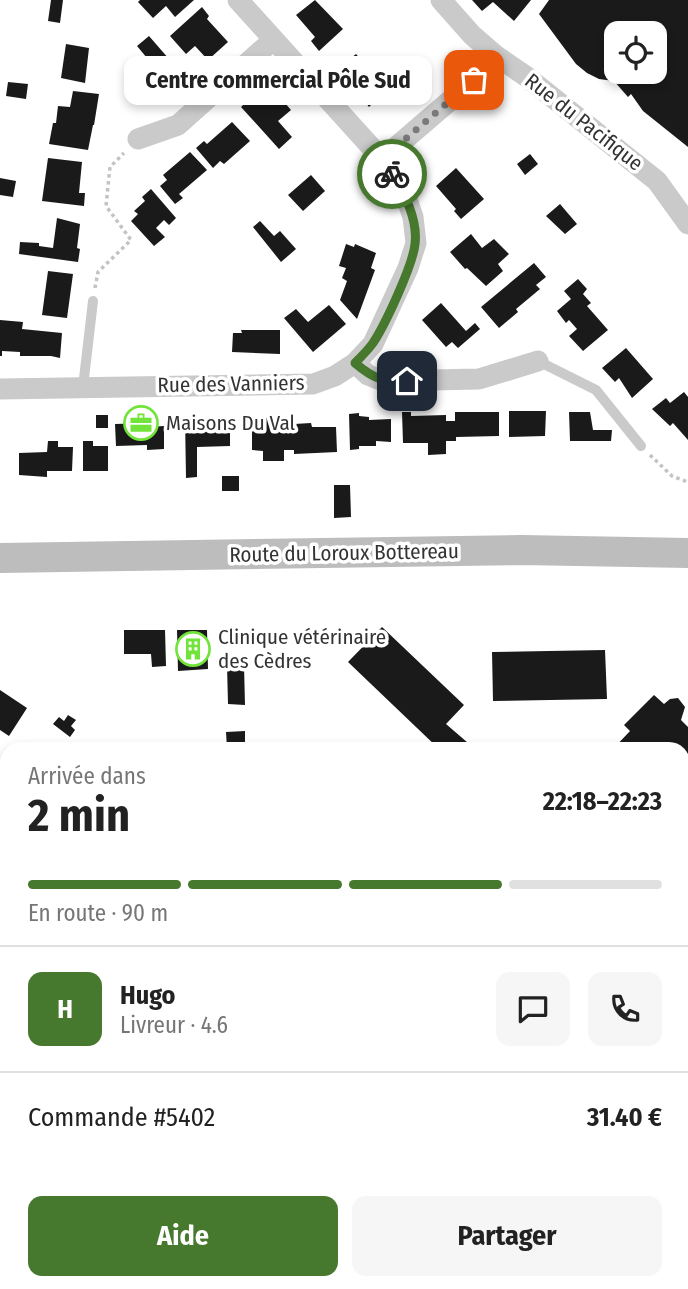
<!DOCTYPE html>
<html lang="fr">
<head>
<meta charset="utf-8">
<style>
  :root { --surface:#fff; --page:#f6f6f6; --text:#222; --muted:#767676; --line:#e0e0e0; --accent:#46792d }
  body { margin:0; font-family:"Fira Sans Condensed",sans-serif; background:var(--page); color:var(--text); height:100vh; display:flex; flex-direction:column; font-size:26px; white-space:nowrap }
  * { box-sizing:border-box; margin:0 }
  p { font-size:23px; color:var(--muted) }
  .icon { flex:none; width:38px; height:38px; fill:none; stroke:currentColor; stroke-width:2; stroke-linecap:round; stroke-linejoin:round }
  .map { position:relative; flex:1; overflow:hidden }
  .side { position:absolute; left:0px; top:742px; width:690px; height:548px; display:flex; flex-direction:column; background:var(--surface); border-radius:21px 21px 0 0; box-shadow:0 4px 10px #0003 }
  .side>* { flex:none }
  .tools { position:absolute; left:604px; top:21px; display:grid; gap:14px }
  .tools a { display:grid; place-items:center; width:63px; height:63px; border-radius:14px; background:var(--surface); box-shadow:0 4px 10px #0003; font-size:35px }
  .pin { position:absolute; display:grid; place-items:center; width:60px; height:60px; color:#fff; margin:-30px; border-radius:14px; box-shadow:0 4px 10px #0006 }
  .courier { position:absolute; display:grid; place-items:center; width:70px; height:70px; margin:-35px; border:5px solid #46792d; border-radius:50%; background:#fff; color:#222; box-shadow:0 2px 9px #0007 }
  .bubble { position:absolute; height:49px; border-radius:14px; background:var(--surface); box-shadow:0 4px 10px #0003; font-size:23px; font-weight:700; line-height:49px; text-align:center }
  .summary em { font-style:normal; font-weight:700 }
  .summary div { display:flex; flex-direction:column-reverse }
  .summary { display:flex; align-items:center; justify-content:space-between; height:119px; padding:0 28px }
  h1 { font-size:46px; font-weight:700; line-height:52px }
  .bar { display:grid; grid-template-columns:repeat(4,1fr); gap:10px 7px; align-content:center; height:84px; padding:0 28px }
  .bar i { height:9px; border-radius:5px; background:var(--line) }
  .bar .selected { background:var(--accent) }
  .bar p { grid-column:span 4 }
  .line { display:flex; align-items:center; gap:18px; padding:0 28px; border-top:2px solid var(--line) }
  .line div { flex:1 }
  .round { display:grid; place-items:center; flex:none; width:74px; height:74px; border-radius:14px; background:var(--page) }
  .button { display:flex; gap:14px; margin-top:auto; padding:14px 28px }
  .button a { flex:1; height:80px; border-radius:14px; background:var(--accent); color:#fff; font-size:28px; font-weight:700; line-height:80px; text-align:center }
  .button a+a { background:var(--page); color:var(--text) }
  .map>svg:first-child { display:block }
</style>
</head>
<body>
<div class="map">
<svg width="688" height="1289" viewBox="0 0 688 1289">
  <rect width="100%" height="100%" fill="#fff"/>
  <path fill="#dbe6ea" d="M89 1283H190L186 1289H101Z
    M292 1283H531L534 1286 528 1289H297Z"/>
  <path fill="#1a1a1a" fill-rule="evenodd" d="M51 0H63L60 23 48 21Z
    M140 0H194L175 17 166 6 153 18 138 2Z
    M315 0 343 29 319 51 311 41 315 37 296 15Z
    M472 0H531L514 21 493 2 482 11Z
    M549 0H688V147L643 111 631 94 628 97 614 81 599 79 587 73 576 64 539 14ZM616 33H654V72H616Z
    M202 7 209 16 207 19 228 42 208 60 195 46 186 54 170 36Z
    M149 36 169 59 157 70 137 46Z
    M66 44 89 48 85 83 61 78Z
    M356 54 387 89 369 107 346 76 343 79 336 70Z
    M8 82 28 84 26 99 6 96Z
    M273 89 291 110 278 121 292 137 279 149 241 107 248 100 252 104 257 100 258 101Z
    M73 91 99 94 94 125H93L88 150 49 144 53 123H56L58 106 70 107Z
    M232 122 250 141 224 164 220 161 213 168 196 148 204 141 207 144Z
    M190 152 207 170 179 194 183 198 175 204 160 186 167 180 163 175Z
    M530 154 538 164 525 175 517 164Z
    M48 158 82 162 79 193H85L84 206 42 201Z
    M456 168 484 199 461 219 454 211 456 209 436 186Z
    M311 175 325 191 303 211 288 195Z
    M0 178 16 181 13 197 0 195Z
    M151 189 176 218 169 225 164 220 156 228 165 237 154 246 131 221 138 214 134 211 145 201 142 197Z
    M560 204 577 224 565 234 546 216Z
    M57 218 80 224 77 248 80 249 78 262 19 254 20 242 39 243V246L53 248Z
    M260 221 274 236 280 231 296 249 281 262 253 227Z
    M471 234 482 248 494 239 509 254 498 264 503 271 486 286 467 268 465 269 450 252Z
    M346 244 354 247 355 244 376 253 371 268 375 270 357 319 340 300 347 281 342 278 346 268 339 266Z
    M534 263 546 277 536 285 540 289 516 309 518 312 499 328 481 307Z
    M48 271 73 274 67 318 42 315Z
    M578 279 587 289 583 294 591 303 587 306 608 330 583 351 569 336 577 329 569 320 566 323 557 311 571 299 564 291Z
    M441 303 466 331 475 323 480 329 458 348 452 342 446 347 422 320Z
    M329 305 346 324 313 352 284 318 296 309 308 322Z
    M0 320 23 322 22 329 62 333 60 358 51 356H20V352L2 351V356H0Z
    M241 330H280V354L232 352 233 333H242Z
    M626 348 653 379 632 398 619 378 615 382 602 368Z
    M684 392 688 397V440L673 423 670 426 652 409 666 398 670 403Z
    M509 411H546L545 436 509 437Z
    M402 412H411V416L446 415V421H455V412H499V436L456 437V441H446V454L428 455V443H403Z
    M569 412H590L593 430H612L611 441H570Z
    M359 413V416L369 417V420L391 419V442L376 441V446H359V449L350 450 349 414Z
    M96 415H108V428H96Z
    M185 417H195V420L230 419V446L197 447V477L186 478Z
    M252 418H272V421H285V424H294L311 423 312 427H336L337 452 294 454V450H284V461H263V451L252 450Z
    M147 423V427L164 426V449L147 450V445L116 446 115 424Z
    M48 441H58V447H73L72 471H47V477L19 475V453L47 452Z
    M83 441H93V446H108V471H83Z
    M222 476H239V491H222Z
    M334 485H350L351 517 334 518Z
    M382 627 464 705 446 724 475 749H439L348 662Z
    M124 630H165L166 666 152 667 151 654H124Z
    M177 630H207L208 669 178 671Z
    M605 650 607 699 493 701 492 652Z
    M227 665H244L245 705 228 704Z
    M0 690 27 708 9 736 0 730Z
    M654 695 664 704 670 699 678 698 685 707 681 720 688 727V844L682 839V749H613L630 731 624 725Z
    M68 715 76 720 71 726 75 730 70 737 53 724 59 717 64 721Z
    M245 731V749H227L226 732Z
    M688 1114V1136L682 1130V1119Z
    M212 1283H226L223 1289H209Z"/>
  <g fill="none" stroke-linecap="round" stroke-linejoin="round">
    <path stroke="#c3c3c3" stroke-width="3.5" stroke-dasharray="3.5 3.5" stroke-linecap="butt" d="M95 288 98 272 131 240 106 206 110 167 124 153
      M650 455 672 476 688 482
      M0 1256 7 1259
      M56 1283 69 1289"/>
    <path stroke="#cacaca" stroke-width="10" d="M538 361 596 390 641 446
      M83 387 93 301"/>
    <path stroke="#cacaca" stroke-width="21" d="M441 0 472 35 495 55 527 77 657 181 688 224
      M138 139 178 125 273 40
      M382 159 489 67 495 55
      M355 363 368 375 383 381 479 379 538 361
      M0 389 313 384 335 376 355 363 373 344 408 268 416 243 413 217 404 191 382 159 238 0
      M682 1214 688 1210
      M643 1283 645 1289
      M558 1289 569 1283"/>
    <path stroke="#bdbdbd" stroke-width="30" d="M0 558 521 550 688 553"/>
  </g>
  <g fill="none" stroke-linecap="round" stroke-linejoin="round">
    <path stroke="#7a7a7a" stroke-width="7" stroke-dasharray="0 12.6" d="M392 174 382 159 474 80"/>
    <path stroke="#46792d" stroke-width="9" d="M392 174C405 194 418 220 415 244 413 265 385 325 373 343 368 350 361 357 355 363 375 380 382 381 407 381"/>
  </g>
  <defs>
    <g id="office-ring" transform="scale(1.75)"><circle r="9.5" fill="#fff" stroke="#71e43a" stroke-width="1.5"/><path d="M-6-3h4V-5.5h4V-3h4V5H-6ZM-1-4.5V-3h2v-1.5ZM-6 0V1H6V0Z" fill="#71e43a"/></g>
    <g id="building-ring" transform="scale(1.75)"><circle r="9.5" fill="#fff" stroke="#71e43a" stroke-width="1.5"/><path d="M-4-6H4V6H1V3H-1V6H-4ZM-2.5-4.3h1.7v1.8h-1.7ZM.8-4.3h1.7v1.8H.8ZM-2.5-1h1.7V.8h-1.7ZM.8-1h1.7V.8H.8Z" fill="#71e43a"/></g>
  </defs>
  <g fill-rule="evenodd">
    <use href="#office-ring" x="141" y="423"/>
    <use href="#building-ring" x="193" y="649"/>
  </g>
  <g text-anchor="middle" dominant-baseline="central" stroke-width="7" stroke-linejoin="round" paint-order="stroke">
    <g font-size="21" fill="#333" stroke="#fff">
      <text transform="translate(584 122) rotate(38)">Rue du Pacifique</text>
      <text transform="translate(231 384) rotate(-1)">Rue des Vanniers</text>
      <text transform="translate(344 553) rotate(-1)">Route du Loroux Bottereau</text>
    </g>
    <g font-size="21" fill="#333" stroke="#fff" text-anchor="start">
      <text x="166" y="423">Maisons Du Val</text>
      <text x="218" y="637">Clinique vétérinaire<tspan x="218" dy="24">des Cèdres</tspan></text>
    </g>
  </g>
</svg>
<div class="tools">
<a><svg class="icon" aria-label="locate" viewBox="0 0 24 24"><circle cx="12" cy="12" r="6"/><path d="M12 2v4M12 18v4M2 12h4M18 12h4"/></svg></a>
</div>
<div class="pin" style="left:474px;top:80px;background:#ea580c"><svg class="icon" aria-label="bag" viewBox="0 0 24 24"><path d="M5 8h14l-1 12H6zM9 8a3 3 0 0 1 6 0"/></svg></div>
<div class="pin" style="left:407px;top:381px;background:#1f2937"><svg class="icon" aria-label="home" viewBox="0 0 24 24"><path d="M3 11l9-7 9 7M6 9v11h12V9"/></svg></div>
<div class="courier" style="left:392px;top:174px"><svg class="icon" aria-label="bike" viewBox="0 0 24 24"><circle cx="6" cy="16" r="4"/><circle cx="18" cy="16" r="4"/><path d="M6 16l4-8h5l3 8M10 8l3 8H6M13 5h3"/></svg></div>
<div class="bubble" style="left:124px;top:56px;width:308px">Centre commercial Pôle Sud</div>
<section class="side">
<div class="summary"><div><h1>2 min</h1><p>Arrivée dans</p></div><em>22:18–22:23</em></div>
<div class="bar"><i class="selected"></i><i class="selected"></i><i class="selected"></i><i></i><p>En route · 90 m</p></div>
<div class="line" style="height:126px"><b class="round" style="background:var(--accent);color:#fff">H</b><div><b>Hugo</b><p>Livreur · 4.6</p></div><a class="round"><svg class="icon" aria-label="chat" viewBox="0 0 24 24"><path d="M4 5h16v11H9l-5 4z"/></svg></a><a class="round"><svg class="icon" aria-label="phone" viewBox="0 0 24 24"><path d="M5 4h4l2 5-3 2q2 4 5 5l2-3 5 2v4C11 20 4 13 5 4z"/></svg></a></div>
<div class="line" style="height:91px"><div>Commande #5402</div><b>31.40 €</b></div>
<div class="button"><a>Aide</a><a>Partager</a></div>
</section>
</div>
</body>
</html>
